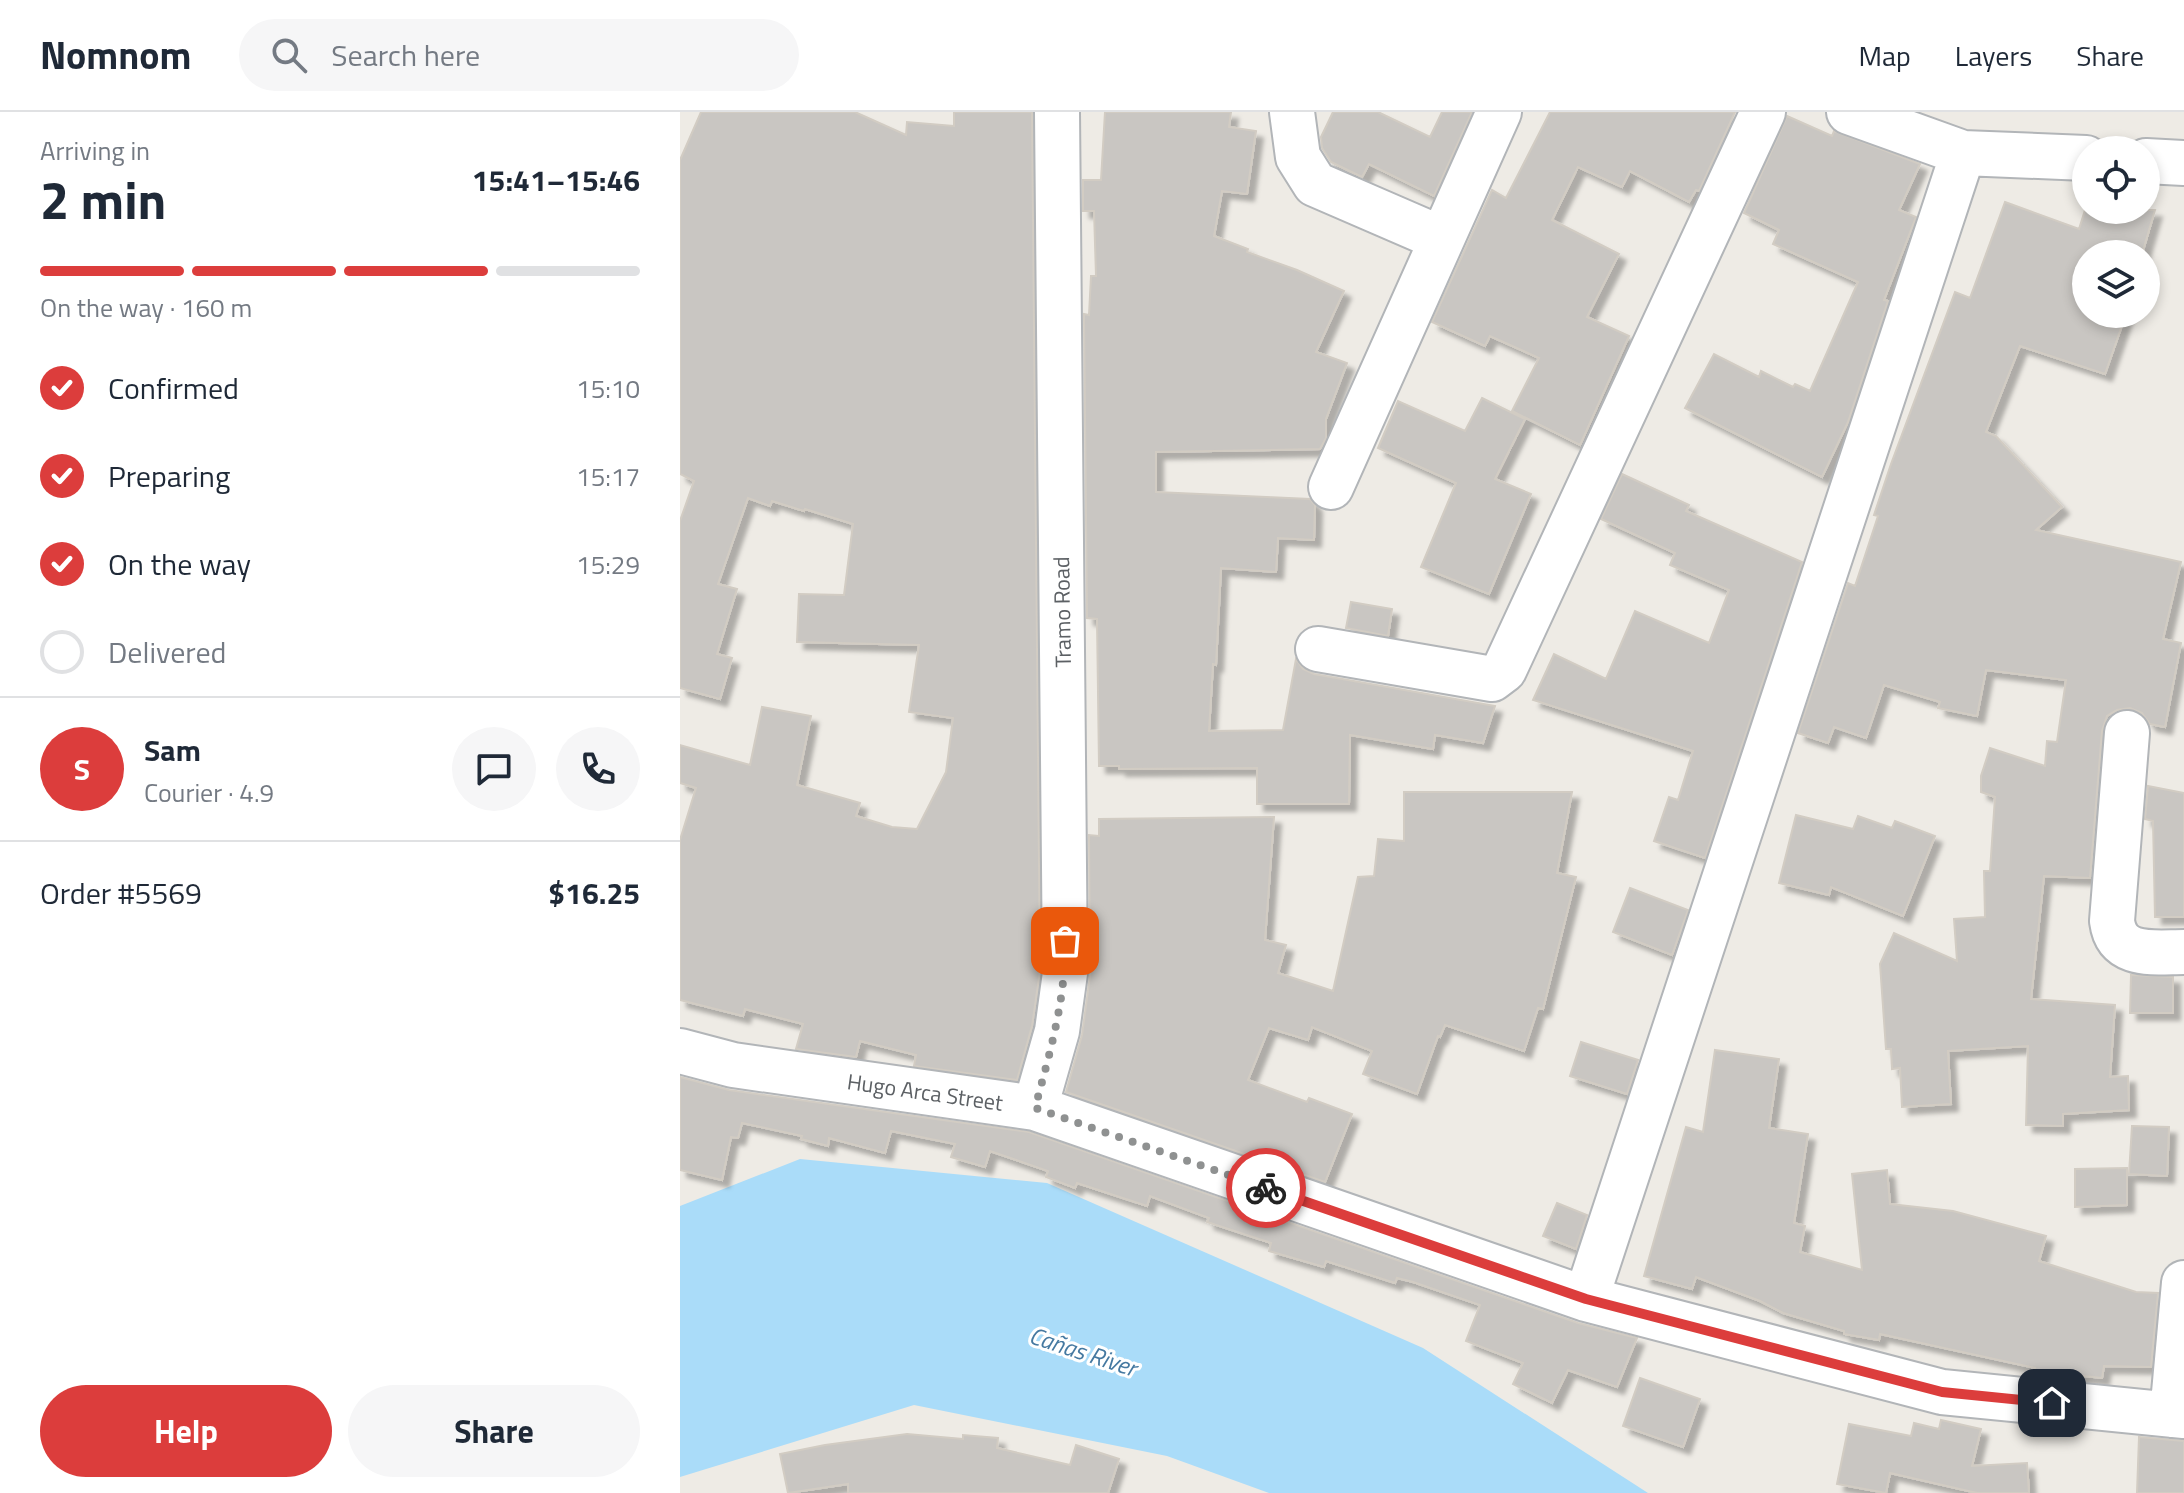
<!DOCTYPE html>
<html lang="en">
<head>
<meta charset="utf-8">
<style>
  :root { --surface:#fff; --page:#f6f6f7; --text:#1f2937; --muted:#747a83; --line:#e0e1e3; --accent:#dc3d3c }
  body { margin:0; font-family:"Titillium Web",sans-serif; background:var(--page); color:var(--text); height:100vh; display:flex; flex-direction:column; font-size:30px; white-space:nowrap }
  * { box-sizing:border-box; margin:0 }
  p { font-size:26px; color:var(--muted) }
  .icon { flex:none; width:44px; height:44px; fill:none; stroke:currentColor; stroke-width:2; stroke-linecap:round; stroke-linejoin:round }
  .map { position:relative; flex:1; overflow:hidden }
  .drawer { display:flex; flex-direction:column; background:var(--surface); width:680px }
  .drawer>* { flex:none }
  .fabs { position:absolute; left:1392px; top:24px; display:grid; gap:16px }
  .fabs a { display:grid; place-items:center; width:88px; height:88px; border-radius:50%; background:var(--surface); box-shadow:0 4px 12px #0003; font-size:40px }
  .pin { position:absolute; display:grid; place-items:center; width:68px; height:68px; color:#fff; margin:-34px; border-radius:16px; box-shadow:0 4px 12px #0006 }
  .courier { position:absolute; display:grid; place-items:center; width:80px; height:80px; margin:-40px; border:6px solid #dc3d3c; border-radius:50%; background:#fff; color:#222; box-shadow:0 2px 10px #0007 }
  .overview em { font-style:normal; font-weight:700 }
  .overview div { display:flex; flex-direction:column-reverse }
  .overview { display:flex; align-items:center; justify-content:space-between; height:136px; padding:0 40px }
  h1 { font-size:52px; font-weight:700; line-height:60px }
  .bar { display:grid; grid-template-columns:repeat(4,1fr); gap:12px 8px; align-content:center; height:96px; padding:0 40px }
  .bar i { height:10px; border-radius:6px; background:var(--line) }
  .bar .current { background:var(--accent) }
  .bar p { grid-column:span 4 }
  .line { display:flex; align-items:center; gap:20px; padding:0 40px; border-top:2px solid var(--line) }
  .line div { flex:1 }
  .round { display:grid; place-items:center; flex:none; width:84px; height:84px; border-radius:42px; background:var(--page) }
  ol { padding:0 40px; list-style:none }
  li { display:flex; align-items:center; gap:24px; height:88px }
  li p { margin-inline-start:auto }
  li .icon { padding:8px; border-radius:50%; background:var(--accent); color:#fff; stroke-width:4 }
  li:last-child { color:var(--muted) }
  li i { width:44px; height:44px; border:4px solid var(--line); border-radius:50% }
  .cta { display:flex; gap:16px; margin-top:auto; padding:16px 40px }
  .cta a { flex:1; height:92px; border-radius:48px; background:var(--accent); color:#fff; font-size:32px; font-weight:700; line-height:92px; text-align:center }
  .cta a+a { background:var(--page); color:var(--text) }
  header { display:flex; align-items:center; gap:48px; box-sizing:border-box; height:112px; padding:0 40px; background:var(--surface); border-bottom:2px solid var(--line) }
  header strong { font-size:38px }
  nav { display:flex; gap:44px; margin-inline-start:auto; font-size:28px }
  .search { width:560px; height:72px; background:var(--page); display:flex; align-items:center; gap:20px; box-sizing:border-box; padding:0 28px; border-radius:44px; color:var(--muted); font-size:30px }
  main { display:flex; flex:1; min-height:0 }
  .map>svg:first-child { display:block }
</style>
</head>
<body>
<header>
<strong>Nomnom</strong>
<div class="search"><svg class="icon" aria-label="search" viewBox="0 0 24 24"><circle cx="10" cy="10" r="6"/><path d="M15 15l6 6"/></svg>Search here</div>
<nav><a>Map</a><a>Layers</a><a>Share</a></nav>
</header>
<main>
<section class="drawer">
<div class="overview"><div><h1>2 min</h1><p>Arriving in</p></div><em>15:41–15:46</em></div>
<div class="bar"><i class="current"></i><i class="current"></i><i class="current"></i><i></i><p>On the way · 160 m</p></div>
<ol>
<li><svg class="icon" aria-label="check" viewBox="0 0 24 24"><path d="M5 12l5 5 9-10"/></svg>Confirmed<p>15:10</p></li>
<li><svg class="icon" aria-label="check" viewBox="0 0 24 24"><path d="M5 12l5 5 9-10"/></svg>Preparing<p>15:17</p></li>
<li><svg class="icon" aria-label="check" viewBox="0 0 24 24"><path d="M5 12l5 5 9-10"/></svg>On the way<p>15:29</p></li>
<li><i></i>Delivered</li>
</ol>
<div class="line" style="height:144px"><b class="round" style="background:var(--accent);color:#fff">S</b><div><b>Sam</b><p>Courier · 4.9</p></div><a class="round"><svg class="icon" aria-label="chat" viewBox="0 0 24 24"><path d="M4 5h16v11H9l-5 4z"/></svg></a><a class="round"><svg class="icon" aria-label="phone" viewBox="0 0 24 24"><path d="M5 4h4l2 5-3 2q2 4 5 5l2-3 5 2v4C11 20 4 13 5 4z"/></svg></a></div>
<div class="line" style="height:104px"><div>Order #5569</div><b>$16.25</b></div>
<div class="cta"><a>Help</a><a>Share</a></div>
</section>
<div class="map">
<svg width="1504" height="1381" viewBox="0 0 1504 1381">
  <defs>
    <filter id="shadow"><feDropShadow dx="7" dy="7" stdDeviation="2" flood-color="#0004"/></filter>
  </defs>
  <rect width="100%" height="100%" fill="#eeebe5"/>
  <path fill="#aadcf9" d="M120 1047 367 1071 743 1236 968 1381H589L487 1344 234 1293 0 1365V1094Z"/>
  <path fill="#c9c6c2" stroke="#d2ccc3" stroke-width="2" filter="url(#shadow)" d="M21 0H175L226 23 227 10 274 14V0H352L360 859 352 914 337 968 234 954 236 943 180 929 176 945 116 937 123 912 65 897 63 904 0 888V728L16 676 0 671V633L70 653 82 595 131 604 117 673 180 691 176 704 212 715 237 717 266 660 273 606 229 600 239 533 117 530 119 482 164 483 173 412 125 397 124 399 92 389 90 394 68 386 38 472 57 477 37 542 52 546 40 587 0 576V409L14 369 0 362V48Z
    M425 0H551L549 15 576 19 567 82 542 79 534 124 568 137 567 140 617 158 664 179 636 240 667 251 646 307V326L640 337 476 340V380L630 387 635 393 634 428 598 426 596 460 541 456 536 553 533 552 529 619 603 618 616 547 623 557 634 562 815 594 803 631 755 623 753 637 670 623 669 692H577V656L439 657V654H419L417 507 407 506 404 202 409 203 411 164H416L414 99H403V68H421Z
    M653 0H698L750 25 762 0H792L754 84 689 52 682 65 651 50 642 36 641 25Z
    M870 0H1055L1019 79 1016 78 1009 90 950 59 942 75 898 55 872 108 939 142 907 205 949 224 900 333 832 299 859 246 810 224 805 234 752 210 812 78 826 86Z
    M1107 4 1152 24 1154 19 1240 52 1219 98 1236 105 1204 188 1208 189 1168 310 1142 365 1005 296 1034 242 1079 265 1081 259 1113 275 1115 272 1130 279 1178 170 1093 132 1099 118 1064 101Z
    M1325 90 1399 117 1405 98H1475L1462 142H1406V202H1446L1425 262 1340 234 1306 320 1316 324 1382 395 1356 418 1501 450 1483 527 1501 531 1485 615 1470 612 1462 601 1450 596 1437 598 1427 604 1422 619 1410 766 1364 764 1351 887 1435 893 1430 965 1448 964 1449 998 1383 1002V1014L1346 1013 1348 934 1268 939 1271 992 1222 995 1220 956 1212 957 1211 937H1206L1200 852 1214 821 1277 849 1274 807 1305 805 1304 759H1310L1315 685 1301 680V664L1310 636 1365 654 1367 629 1377 630 1386 568 1306 558 1297 604 1258 596 1260 590 1204 573 1186 626 1154 615 1148 631 1118 621 1168 471 1175 474 1198 404 1194 403 1211 352 1275 180 1290 186Z
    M802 286 845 307 815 367 851 382 809 482 741 455 776 371 698 336 718 289 785 319Z
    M942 362 1009 393 1006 399 1122 450 1025 746 974 729 989 685 998 688 1013 639 853 588 874 542 926 567 955 499 1029 531 1049 478 990 453 995 441 921 407Z
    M671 490 712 497 708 524 666 516Z
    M1468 674 1504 681V805H1475L1473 709 1465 707Z
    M724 680H892L877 761 896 765 863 897 858 896 844 939 765 913 760 925 758 924 737 982 683 962 692 939 632 915 628 928 589 916 568 968 627 990 629 986 672 1002 645 1070 386 980 402 923 410 864 409 723 419 724V707L594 705 585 828 606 833 598 861 653 879 678 765 694 764 698 727 724 729Z
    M1116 703 1173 717 1178 704 1212 716 1215 709 1255 724 1223 804 1151 775 1149 783 1099 771Z
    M950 776 1008 798 992 843 933 820Z
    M1451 863 1493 865V901H1450Z
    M901 930 958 948 947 982 890 964Z
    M1035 938 1099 947 1089 1016 1128 1022 1114 1111 1125 1114 1120 1140 1182 1158 1172 1062 1207 1058 1210 1092 1273 1099 1366 1124 1359 1149 1456 1180 1478 1181 1471 1255 1424 1254 1422 1266 1354 1259 1355 1256 1200 1222 1199 1228 1164 1222V1219L1103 1201 1080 1189 1016 1165 1012 1177 964 1164 1006 1015 1023 1020Z
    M0 965 49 978 349 1020 898 1211 957 1226 937 1275 888 1258 872 1291 833 1272 843 1251 786 1229 800 1193 733 1170 717 1166 715 1171 646 1149 644 1155 589 1139 591 1131 527 1110 529 1106 470 1084 467 1094 397 1071 395 1076 366 1065 368 1059 310 1039 305 1055 271 1045 275 1032 211 1019 205 1041 149 1026 148 1034 121 1027 122 1024 62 1011 58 1026 51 1025 42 1068 0 1058Z
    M1452 1014 1489 1015 1487 1064 1449 1062Z
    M1447 1056V1093L1395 1095V1057Z
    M877 1091 907 1103 896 1137 863 1124Z
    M960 1266 1020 1287 1003 1335 943 1314Z
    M1261 1308 1301 1317 1292 1354 1347 1351 1349 1381H1297L1210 1361 1206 1381 1157 1372 1169 1312 1231 1324 1234 1311 1259 1317Z
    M227 1322 283 1327V1323L318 1326 317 1336 390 1353 396 1333 439 1347 428 1381H168V1372L108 1381 100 1342 145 1333Z
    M1459 1325 1504 1329V1381H1457Z"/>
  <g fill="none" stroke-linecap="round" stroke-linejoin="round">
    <g stroke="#b2b5b8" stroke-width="48">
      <path id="minor" d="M612 0 618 45 635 72 762 127
        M1169 0 1283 41 1406 46
        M1466 49 1504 51
        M651 375 819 0
        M638 537 812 567 824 558 1083 0
        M1447 621 1432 809C1437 847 1474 840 1504 840
        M0 939 53 953 355 996 906 1187 1262 1280 1504 1304
        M355 996 377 919 385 861 377 0
        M906 1187 1283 41
        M1492 1303 1504 1171"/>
    </g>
    <use href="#minor" stroke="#fff" stroke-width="44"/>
  </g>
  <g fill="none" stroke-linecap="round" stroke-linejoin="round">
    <path stroke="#8f9191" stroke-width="8" stroke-dasharray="0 14.4" d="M385 829C386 887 370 940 355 996L586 1076"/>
    <path stroke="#dc3d3c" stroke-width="10" d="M586 1076 906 1187 1262 1280 1372 1291"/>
  </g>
  <g text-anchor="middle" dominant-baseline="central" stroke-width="6" stroke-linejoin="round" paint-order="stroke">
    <g font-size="22" fill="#5c6064" stroke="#fff">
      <text transform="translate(382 500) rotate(-91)">Tramo Road</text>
      <text transform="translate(245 980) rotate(8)">Hugo Arca Street</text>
    </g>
    <g font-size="24" font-style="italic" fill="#4579a1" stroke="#fff">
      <text transform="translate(403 1239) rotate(18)">Cañas River</text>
    </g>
  </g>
</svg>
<div class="fabs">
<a><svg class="icon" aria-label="locate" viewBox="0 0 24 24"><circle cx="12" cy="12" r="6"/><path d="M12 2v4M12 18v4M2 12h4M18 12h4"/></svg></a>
<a><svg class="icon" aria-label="layers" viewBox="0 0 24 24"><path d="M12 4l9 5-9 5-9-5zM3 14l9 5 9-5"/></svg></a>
</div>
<div class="pin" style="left:385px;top:829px;background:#ea580c"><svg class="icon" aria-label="bag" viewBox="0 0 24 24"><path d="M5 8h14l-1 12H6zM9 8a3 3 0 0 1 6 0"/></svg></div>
<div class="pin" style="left:1372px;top:1291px;background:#1f2937"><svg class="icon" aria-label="home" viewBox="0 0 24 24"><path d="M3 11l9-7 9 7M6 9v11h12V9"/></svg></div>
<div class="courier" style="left:586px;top:1076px"><svg class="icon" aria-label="bike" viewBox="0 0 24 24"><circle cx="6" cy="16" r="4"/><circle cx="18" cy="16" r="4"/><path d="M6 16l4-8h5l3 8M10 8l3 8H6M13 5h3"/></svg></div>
</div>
</main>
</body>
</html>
